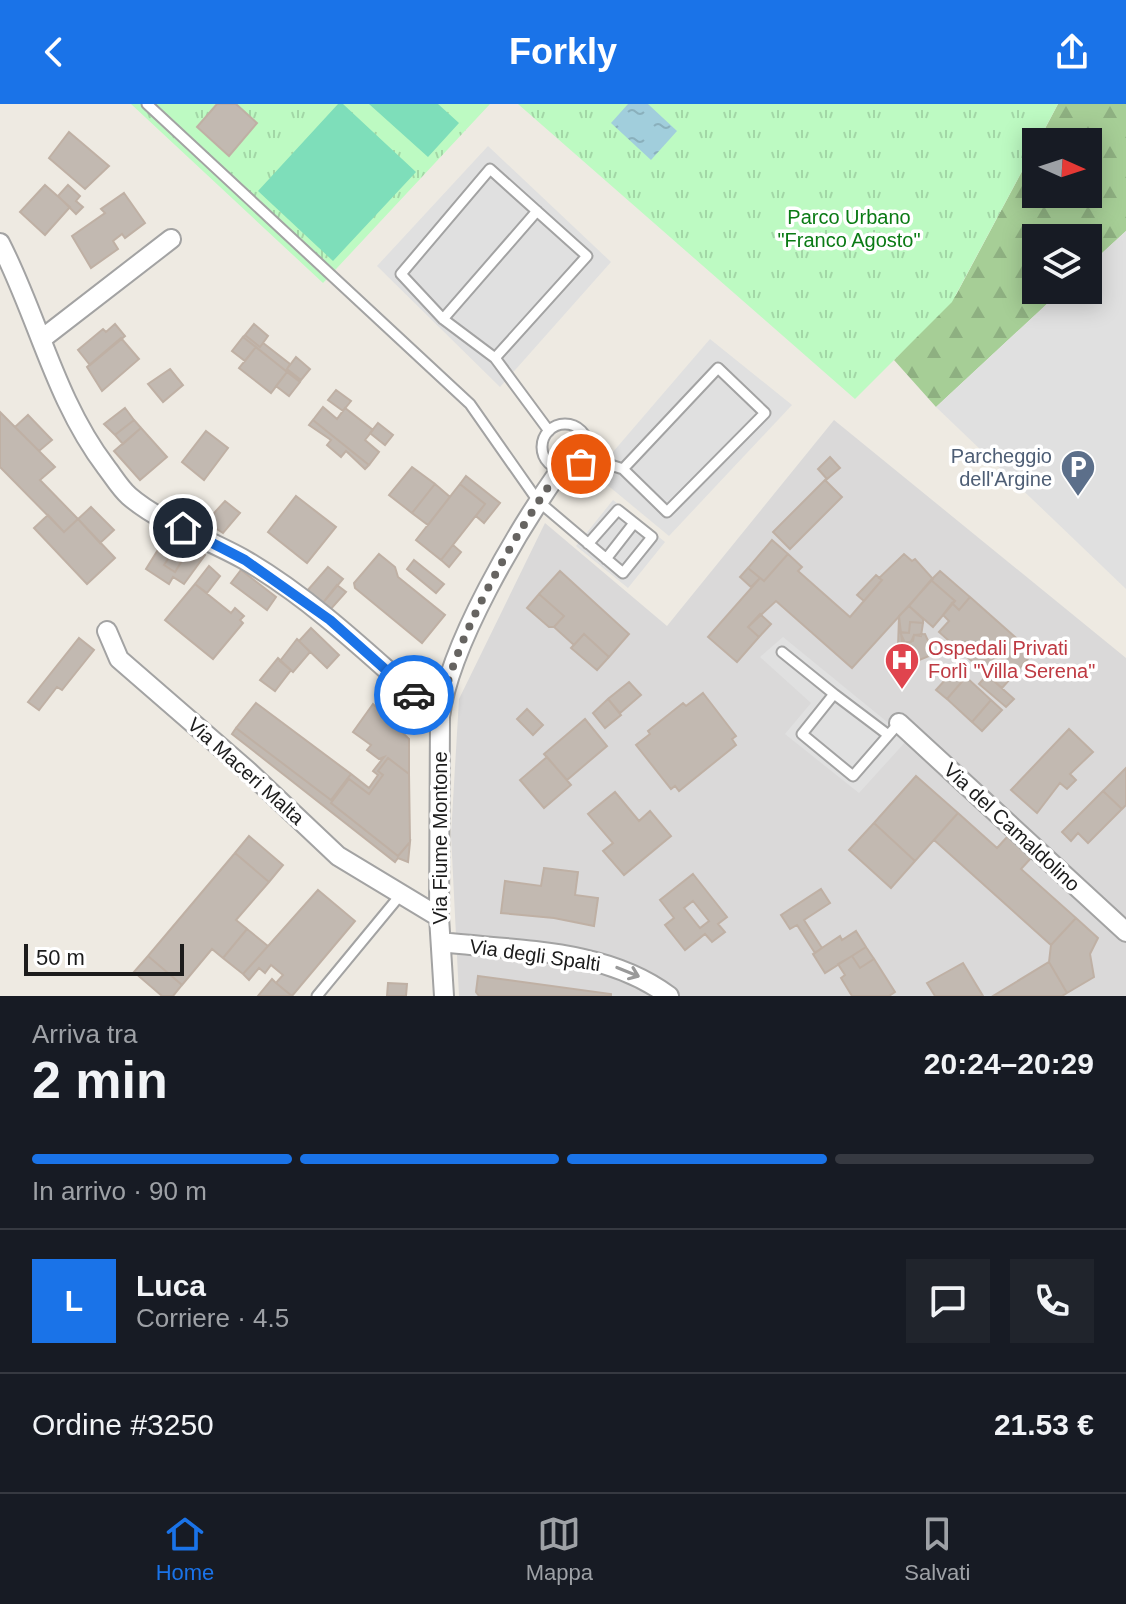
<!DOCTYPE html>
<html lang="it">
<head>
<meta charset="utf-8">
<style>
  :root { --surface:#171b24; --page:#20242c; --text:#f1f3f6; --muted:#9ea1a6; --line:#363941; --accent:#1a73e8 }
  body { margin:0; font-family:Arial,sans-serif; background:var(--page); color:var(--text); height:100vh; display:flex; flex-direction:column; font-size:30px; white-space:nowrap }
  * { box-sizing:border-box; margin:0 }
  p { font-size:26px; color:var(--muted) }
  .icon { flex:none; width:44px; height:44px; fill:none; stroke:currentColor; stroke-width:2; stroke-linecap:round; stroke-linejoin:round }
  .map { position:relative; height:892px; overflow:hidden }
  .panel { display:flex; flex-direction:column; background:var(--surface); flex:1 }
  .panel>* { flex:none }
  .needle { width:52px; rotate:93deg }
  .fabs { position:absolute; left:1022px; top:24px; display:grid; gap:16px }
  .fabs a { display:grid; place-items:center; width:80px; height:80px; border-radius:0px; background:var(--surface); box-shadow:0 4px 20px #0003; font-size:40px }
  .scale { position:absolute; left:24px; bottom:20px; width:160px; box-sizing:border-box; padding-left:8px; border:4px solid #1c1c1c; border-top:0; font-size:22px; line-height:28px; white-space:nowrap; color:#1c1c1c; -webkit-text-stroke:6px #fff; paint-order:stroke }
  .pin { position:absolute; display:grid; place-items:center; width:68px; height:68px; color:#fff; margin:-34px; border:4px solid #fff; border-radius:50%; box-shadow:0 2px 8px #0007 }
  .courier { position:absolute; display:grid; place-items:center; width:80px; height:80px; margin:-40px; border:6px solid #1a73e8; border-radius:50%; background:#fff; color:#222; box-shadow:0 2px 10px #0007 }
  .overview em { font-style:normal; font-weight:700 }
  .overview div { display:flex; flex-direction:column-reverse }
  .overview { display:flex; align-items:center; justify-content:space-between; height:136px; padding:0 32px }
  h1 { font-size:52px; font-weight:700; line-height:60px }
  .bar { display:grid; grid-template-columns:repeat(4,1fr); gap:12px 8px; align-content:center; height:96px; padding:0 32px }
  .bar i { height:10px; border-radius:6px; background:var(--line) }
  .bar .active { background:var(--accent) }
  .bar p { grid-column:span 4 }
  .line { display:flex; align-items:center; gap:20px; padding:0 32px; border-top:2px solid var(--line) }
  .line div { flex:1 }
  .round { display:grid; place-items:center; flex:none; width:84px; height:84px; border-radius:0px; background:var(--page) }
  header { display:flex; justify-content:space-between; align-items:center; height:104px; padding:0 32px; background:var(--accent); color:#fff; font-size:36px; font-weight:700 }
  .menu { display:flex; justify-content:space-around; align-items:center; height:112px; border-top:2px solid var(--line); background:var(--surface); font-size:22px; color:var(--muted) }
  .menu a { display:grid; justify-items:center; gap:4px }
  .menu .active { color:var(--accent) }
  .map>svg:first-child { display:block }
</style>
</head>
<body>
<header><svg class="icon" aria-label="back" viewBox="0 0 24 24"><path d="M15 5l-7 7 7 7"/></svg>Forkly<svg class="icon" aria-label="share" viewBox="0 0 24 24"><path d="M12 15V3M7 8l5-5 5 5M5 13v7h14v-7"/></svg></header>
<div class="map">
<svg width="1126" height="892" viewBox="0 0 1126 892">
  <defs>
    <pattern id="forest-firs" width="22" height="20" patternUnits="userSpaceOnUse" patternTransform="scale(2)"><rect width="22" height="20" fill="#a6ce96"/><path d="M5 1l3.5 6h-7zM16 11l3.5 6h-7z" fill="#8eb081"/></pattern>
    <pattern id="park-tufts" width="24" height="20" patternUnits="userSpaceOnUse" patternTransform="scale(2)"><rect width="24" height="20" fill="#bdfac2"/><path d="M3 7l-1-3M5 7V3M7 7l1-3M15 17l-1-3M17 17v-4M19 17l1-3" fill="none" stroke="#a2d6a6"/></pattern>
    <pattern id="water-ripples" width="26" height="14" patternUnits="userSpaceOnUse" patternTransform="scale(2)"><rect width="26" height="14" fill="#a1cedc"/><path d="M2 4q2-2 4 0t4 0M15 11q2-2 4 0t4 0" fill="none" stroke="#8ab0bc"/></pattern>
  </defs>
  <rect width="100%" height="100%" fill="#eeeae2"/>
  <path fill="#dad9d9" d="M834 316 1126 554V892H459L451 731 459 595 545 419 667 522Z"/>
  <path fill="url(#forest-firs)" d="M1058 0H1126V127L1088 162V134H1036V186H1062L936 303 894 256 956 191 1036 41V90H1088V38H1038Z"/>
  <path fill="url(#park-tufts)" d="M131 0H490L323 179Z
    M518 0H1058L952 198 855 295Z"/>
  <path fill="#7edeba" d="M338 0H343L416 68 333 157 258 87Z
    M369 0H438L459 19 428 53Z"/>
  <path fill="#e0e0e0" d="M488 42 611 158 500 283 377 162Z
    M1126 127V485L936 303 1062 186H1088V162Z
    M710 235 792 301 669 432 594 370Z
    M613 396 665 438 628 484 576 442Z
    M783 533 908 635 859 689 785 630 811 599 760 553Z"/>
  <path fill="url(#water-ripples)" d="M628 0H648L677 27 651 56 611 19Z"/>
  <path fill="#c2b9b1" stroke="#bfb0a4" stroke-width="2" fill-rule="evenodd" d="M217 0H236L257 19 229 52 197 23Z
    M69 28 109 62 85 85 49 54Z
    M45 81 70 103 45 131 20 108Z
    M68 81 80 92 76 97 83 103 76 110 58 92Z
    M124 89 145 119 125 134 122 130 113 137 118 145 91 164 72 132 105 109 101 105Z
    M115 220 125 232 90 261 78 246 103 225 106 228Z
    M254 220 268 232 260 243 245 231Z
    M245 231 260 243 263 239 290 260 287 265 300 278 243 233Z
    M243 233 256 243 245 257 232 247Z
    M121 234 139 255 102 287 87 263Z
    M256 243 287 268 271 289 239 264Z
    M296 253 310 265 301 276 287 265Z
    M170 265 183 281 163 298 148 280Z
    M287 268 300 278 289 292 276 282Z
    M336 286 351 297 343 307 328 296Z
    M323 303 337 315 345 304 373 326 365 336 379 348 369 361 313 316Z
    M125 304 134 316 115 331 104 320Z
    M0 308 55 363 40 376 78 415 64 428 0 363Z
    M28 311 52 336 39 347 15 323Z
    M134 316 141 324 123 340 115 331Z
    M313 316 369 361 365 365 346 347 341 353 327 341 331 336 309 321Z
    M378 319 393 331 385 341 370 329Z
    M141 324 167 353 140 376 114 347Z
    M206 327 228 344 204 376 182 358Z
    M830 353 840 364 827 375 818 365Z
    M412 363 435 380 412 409 389 391Z
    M466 372 500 399 484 419 476 412 485 400 460 380Z
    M825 376 842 393 790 445 773 428Z
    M435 380 450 393 428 421 412 409Z
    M460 380 485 400 441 456 416 436Z
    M296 392 336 423 307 459 268 428Z
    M225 397 240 409 223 429 206 418Z
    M91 403 114 426 100 439 78 415Z
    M48 411 64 428 78 415 115 454 87 480 34 424Z
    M169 428 181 435 164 461 175 468 191 442 205 451 184 480 173 473 169 480 146 465Z
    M181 435 191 442 175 468 164 461Z
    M772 436 788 450 764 477 748 464Z
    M453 441 461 448 449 463 441 456Z
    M379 450 395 463 398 473 445 511 422 539 355 484 354 479Z
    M788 450 802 463 798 467 850 513 882 476 879 474 904 450 912 457 915 455 933 475 852 564 776 497 748 523 759 533 737 558 708 533 760 474 764 477Z
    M414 456 444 480 436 489 407 465Z
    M209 462 220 472 207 489 195 480Z
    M328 463 343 475 322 500 307 487Z
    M748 464 760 474 751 483 740 473Z
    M241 466 276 493 267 506 231 479Z
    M560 467 629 530 609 553 584 530 574 541 554 523 564 512 539 490Z
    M940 467 970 493 959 506 952 499 955 497 931 476Z
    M876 471 882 476 864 497 857 491Z
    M931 476 955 497 933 523 909 502Z
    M195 480 231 509 235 504 244 512 240 516 243 519 213 555 165 516Z
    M337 481 346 488 329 507 322 500Z
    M539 490 564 512 554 523H549L527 504Z
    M970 493 1033 549 1002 584 939 528 949 517 943 511 952 499 959 506Z
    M909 502 923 515V519L910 518 909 529 900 528 899 512Z
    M760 510 771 520 759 533 748 523Z
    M899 512 902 538H911L914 531 925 530 934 550 917 557 903 553 898 544Z
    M910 518 923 519 921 532 914 531 913 537 905 539 900 528 909 529Z
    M311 524 339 551 327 564 299 537Z
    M584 530 609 553 597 566 571 544Z
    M79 534 94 546 62 586 57 583 39 606 28 598Z
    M297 535 310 548 293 568 280 557Z
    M278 554 291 566 275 587 260 576Z
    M956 564 966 573 947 595 936 586Z
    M987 571 1014 595 1006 603 979 580Z
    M966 573 991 596 972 618 947 595Z
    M629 578 641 591 620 609 608 595Z
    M703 589 736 632 732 635 736 641 679 687 675 682 671 685 636 641 650 630 648 627 683 599 686 602Z
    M608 595 621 611 605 624 593 609Z
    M991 596 1002 606 982 627 972 618Z
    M256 599 351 670 331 696 236 624Z
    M373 600 409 635V670L388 654 378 667 383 671 369 690 349 675 331 699 398 752 410 738 408 758 398 754 395 758 232 630 236 624 331 696 351 670 369 684 378 671 373 667 384 653 379 655 367 646 371 641 353 628Z
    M527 605 543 621 533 631 517 615Z
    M585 615 607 642 567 676 544 650Z
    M1069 625 1093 648 1070 670 1076 676 1067 685 1060 679 1037 709 1011 686Z
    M547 653 571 681 544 704 520 676Z
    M388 654 409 670 410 738 398 752 331 699 349 675 369 690 383 671 378 667Z
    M1126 664V701L1122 705 1103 687Z
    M916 672 958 709 915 757 874 719Z
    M1103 687 1122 705 1088 739 1078 729 1071 737 1062 728Z
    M615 688 639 717 650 707 671 732 624 771 603 747 613 739 588 710Z
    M958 709 997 744 1008 732 1032 753 1021 765 1076 814 1051 841 934 736Z
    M874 719 915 757 891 784 849 746Z
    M249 732 283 761 269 778 235 749Z
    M235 749 269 778 236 816 247 825 223 854 212 845 182 881 148 852Z
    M544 764 578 768 575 791 598 794 594 822 554 814 501 809 505 777 541 782Z
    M693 770 727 813 718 820 725 828 712 838 705 830 685 846 665 821 674 814 660 796ZM693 797 709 817 700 824 684 804Z
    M821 785 830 799 804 816 822 844 815 849 797 821 790 825 781 811Z
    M318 786 355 817 292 892 276 879 283 871 271 861 265 869 259 864 249 876 243 870Z
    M1076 814 1098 834 1090 850 1094 873 1067 889 1049 858 1051 841Z
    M247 825 268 842 243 870 223 854Z
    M856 827 866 843 825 869 813 850 840 832 842 836Z
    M866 843 874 855 860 864 852 852Z
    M148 852 182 881 173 892H162L134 868Z
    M852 852 860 864 874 855 895 888 889 892H852L841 874 845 871 838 860Z
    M1049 858 1067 889 1062 892H993Z
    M963 859 983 892H935L927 879Z
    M478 872 611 890V892H479L476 888Z
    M272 875 276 879 292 892H258Z
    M388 879 407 880 406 892H387Z"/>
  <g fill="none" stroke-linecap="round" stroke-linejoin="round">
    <g stroke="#a3a3a3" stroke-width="13">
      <path id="service" d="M147 0 470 300 538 397 623 469 652 433 618 406 588 440
        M443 215 537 107
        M495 254 587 152 490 65 401 170 443 215 495 254 549 327
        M542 343a23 23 0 1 1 46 0a23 23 0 1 1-46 0Z
        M586 353 623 365 667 408 765 309 718 264 623 365
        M606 455 634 419
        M782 548 834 590 802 630 853 672 899 619
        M834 590 887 630
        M317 892 402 789"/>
    </g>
    <g stroke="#a3a3a3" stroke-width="22">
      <path id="minor" d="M0 139C38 213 55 296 106 363 113 372 120 384 129 392 160 419 210 436 245 456 317 498 378 559 440 613
        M43 234 171 135
        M107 527 119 555 248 667 338 752 439 813
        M899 619 1126 828
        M441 838C518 847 605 844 669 892
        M444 892 439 813 440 613C449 541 518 426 560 366"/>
    </g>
    <use href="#service" stroke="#fff" stroke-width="9"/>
    <use href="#minor" stroke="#fff" stroke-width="18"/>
  </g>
  <defs><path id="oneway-shaft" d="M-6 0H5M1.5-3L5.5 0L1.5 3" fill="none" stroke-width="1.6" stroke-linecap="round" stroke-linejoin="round" transform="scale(2)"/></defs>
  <use stroke="#999" href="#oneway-shaft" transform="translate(628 868) rotate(22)"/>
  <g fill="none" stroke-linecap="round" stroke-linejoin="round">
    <path stroke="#666461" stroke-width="8" stroke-dasharray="0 14.4" d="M414 591 440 613C449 542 518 425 560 366L581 360"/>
    <path stroke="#1a73e8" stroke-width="10" d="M183 424 245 456 330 516 414 591"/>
  </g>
  <defs>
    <g id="parking-pin" transform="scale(1.8)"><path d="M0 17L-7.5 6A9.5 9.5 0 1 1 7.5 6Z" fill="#5c6f8a" stroke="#fff"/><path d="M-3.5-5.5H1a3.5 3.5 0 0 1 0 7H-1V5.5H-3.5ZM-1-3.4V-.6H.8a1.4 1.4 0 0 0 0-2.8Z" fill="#fff"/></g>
    <g id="hospital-pin" transform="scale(1.8)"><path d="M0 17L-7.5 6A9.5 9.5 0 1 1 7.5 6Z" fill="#e0444e" stroke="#fff"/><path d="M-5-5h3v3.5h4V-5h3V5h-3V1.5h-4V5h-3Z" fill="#fff"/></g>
  </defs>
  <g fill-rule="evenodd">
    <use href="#parking-pin" x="1078" y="363"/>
    <use href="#hospital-pin" x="902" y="556"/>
  </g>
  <g text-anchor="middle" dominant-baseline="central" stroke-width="7" stroke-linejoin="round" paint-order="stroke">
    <g font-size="20" fill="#0a7a14" stroke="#fff">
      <text x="849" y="113">Parco Urbano<tspan x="849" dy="23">"Franco Agosto"</tspan></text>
    </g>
    <g font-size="20" fill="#4e5e75" stroke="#fff" text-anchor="end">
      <text x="1052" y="352">Parcheggio<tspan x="1052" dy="23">dell'Argine</tspan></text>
    </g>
    <g font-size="20" fill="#be3a42" stroke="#fff" text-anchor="start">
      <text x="928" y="544">Ospedali Privati<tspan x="928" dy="23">Forlì "Villa Serena"</tspan></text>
    </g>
    <g font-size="20" fill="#1c1c1c" stroke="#fff">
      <text transform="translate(246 667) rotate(42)">Via Maceri Malta</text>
      <text transform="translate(1012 723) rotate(43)">Via del Camaldolino</text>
      <text transform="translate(440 734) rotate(-90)">Via Fiume Montone</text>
      <text transform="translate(535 851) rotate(8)">Via degli Spalti</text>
    </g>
  </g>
</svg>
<div class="fabs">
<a><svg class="needle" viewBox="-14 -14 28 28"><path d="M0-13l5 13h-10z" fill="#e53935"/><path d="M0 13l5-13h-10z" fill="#9ea1a6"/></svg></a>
<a><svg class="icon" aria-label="layers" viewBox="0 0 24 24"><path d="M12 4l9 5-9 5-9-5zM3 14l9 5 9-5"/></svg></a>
</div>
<div class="scale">50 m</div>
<div class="pin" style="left:581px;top:360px;background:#ea580c"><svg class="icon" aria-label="bag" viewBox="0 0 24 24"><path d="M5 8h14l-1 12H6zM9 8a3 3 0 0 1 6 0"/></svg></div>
<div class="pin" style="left:183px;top:424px;background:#1f2937"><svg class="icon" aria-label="home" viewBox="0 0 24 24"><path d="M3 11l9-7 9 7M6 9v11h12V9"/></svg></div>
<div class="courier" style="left:414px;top:591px"><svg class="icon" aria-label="car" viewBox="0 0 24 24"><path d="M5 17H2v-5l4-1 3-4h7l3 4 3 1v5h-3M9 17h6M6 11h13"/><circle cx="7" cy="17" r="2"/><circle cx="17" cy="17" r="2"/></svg></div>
</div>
<section class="panel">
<div class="overview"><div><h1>2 min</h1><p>Arriva tra</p></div><em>20:24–20:29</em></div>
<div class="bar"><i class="active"></i><i class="active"></i><i class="active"></i><i></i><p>In arrivo · 90 m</p></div>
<div class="line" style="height:144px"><b class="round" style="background:var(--accent);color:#fff">L</b><div><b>Luca</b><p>Corriere · 4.5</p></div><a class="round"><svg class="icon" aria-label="chat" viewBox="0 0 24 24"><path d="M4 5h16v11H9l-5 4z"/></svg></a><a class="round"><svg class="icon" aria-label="phone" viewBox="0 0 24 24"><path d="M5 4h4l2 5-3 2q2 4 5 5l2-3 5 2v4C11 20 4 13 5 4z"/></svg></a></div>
<div class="line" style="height:104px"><div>Ordine #3250</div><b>21.53 €</b></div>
</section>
<nav class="menu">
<a class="active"><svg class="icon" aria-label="home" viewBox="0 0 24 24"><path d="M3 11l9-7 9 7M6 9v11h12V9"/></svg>Home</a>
<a><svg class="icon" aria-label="map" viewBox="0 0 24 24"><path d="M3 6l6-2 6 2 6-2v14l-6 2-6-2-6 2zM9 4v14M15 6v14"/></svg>Mappa</a>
<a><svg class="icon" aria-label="saved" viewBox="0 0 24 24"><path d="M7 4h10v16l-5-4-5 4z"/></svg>Salvati</a>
</nav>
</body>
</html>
